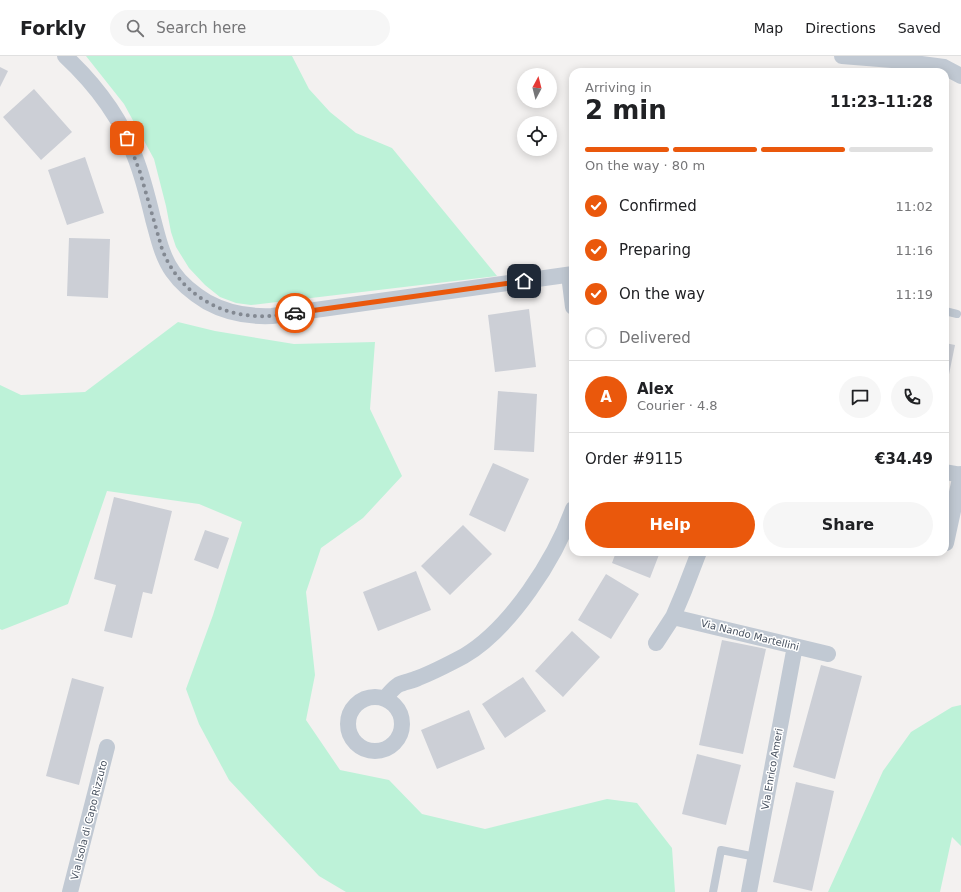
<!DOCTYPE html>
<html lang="en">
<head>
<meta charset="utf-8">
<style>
  :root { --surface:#fff; --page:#f6f6f6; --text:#202124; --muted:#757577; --line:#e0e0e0; --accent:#ea580c }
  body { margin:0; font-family:"DejaVu Sans",sans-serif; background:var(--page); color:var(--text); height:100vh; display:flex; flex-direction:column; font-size:15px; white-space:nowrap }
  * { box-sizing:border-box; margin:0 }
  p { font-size:13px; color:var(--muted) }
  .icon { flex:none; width:22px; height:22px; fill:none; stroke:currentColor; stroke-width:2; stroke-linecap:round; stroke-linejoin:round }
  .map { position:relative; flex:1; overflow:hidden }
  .side { position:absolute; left:569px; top:12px; width:380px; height:488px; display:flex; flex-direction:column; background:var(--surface); border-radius:12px; box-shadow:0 2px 10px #0003 }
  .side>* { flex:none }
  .needle { width:26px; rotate:7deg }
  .buttons { position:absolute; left:517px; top:12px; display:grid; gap:8px }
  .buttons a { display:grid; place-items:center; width:40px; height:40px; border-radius:50%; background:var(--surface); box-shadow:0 2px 10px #0003; font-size:20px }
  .pin { position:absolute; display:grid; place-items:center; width:34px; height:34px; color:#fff; margin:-17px; border-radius:8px; box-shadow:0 2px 6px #0006 }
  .courier { position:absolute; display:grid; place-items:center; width:40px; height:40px; margin:-20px; border:3px solid #ea580c; border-radius:50%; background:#fff; color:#222; box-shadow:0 1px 5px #0007 }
  .headline em { font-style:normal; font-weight:600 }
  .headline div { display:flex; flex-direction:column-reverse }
  .headline { display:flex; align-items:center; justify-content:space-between; height:68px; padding:0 16px }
  h1 { font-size:26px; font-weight:600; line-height:30px }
  .bar { display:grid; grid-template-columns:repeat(4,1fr); gap:6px 4px; align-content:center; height:48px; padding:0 16px }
  .bar i { height:5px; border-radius:3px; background:var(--line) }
  .bar .current { background:var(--accent) }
  .bar p { grid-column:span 4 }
  .line { display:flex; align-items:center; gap:10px; padding:0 16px; border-top:1px solid var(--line) }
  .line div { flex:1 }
  .round { display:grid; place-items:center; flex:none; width:42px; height:42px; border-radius:21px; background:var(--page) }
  ol { padding:0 16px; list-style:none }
  li { display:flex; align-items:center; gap:12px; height:44px }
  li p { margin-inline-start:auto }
  li .icon { padding:4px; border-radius:50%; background:var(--accent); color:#fff; stroke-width:4 }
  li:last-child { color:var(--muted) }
  li i { width:22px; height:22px; border:2px solid var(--line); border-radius:50% }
  .button { display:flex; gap:8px; margin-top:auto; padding:8px 16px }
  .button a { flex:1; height:46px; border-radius:24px; background:var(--accent); color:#fff; font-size:16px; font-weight:600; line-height:46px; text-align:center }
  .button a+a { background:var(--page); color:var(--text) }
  header { display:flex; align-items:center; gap:24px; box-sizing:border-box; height:56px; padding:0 20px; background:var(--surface); border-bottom:1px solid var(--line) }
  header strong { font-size:19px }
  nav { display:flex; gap:22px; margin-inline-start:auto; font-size:14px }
  .search { width:280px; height:36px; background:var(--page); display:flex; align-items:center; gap:10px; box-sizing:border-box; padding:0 14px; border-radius:22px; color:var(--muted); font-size:15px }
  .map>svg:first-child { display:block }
</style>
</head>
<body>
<header>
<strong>Forkly</strong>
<div class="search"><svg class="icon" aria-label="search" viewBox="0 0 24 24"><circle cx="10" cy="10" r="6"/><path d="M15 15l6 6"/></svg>Search here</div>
<nav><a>Map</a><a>Directions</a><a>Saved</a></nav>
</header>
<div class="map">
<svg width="961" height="836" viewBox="0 0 961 836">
  <rect width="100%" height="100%" fill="#f3f1f0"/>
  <path fill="#bdf2d8" d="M86 0H292L309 33 330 56 356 77 392 92 497 220 251 249 236 247 220 241 205 229 189 212 176 191 171 176 166 150 154 103 124 48Z
    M178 266 215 275 294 288 375 286 370 353 402 420 363 462 321 492 306 536 315 619 306 664 340 714 389 724 422 758 485 773 607 743 637 747 672 792 675 836H346L319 820 229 724 199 668 186 633 213 559 242 466 199 448 107 435 68 548 2 574 0 573V329L21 339 85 336Z
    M961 649V790L952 781 940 836H828L883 715 911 676 952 651Z"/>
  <path fill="#cccfd6" d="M0 11 8 15 0 31Z
    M34 33 72 76 41 104 3 61Z
    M85 101 104 157 67 169 48 114Z
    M69 182 110 183 108 242 67 240Z
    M529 253 536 311 495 316 488 259Z
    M945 287 955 289 946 333H945Z
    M498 335 537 338 534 396 494 394Z
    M493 407 529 423 505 476 469 459Z
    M114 441 172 455 152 538 143 536 132 582 104 575 116 529 94 523Z
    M463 469 492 498 450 539 421 510Z
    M205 474 229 482 218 513 194 504Z
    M616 496H660L650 522 612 507Z
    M416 515 431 554 378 575 363 536Z
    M606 518 639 538 611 583 578 564Z
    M572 575 600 601 563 641 535 615Z
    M722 584 766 593 743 698 699 689Z
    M821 609 862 620 835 723 793 711Z
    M523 621 546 655 505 682 482 648Z
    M72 622 104 631 79 729 46 720Z
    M469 654 485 693 437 713 421 674Z
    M697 698 741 709 726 769 682 758Z
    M796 726 834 735 812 835 773 826Z"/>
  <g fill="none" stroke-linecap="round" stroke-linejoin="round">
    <path stroke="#c1c9d3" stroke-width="8" d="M945 255 957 258
      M713 836 721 794 756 801"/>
    <path stroke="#c1c9d3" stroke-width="16" d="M65 0C95 28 121 62 135 101 143 121 148 142 153 163 158 181 162 201 173 216 182 229 194 238 207 246 227 257 249 261 272 260L573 218
      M842 0 892 4 944 11 961 20
      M569 219 573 251
      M945 416 961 419
      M946 487 961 418
      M673 561 828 598
      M656 587 673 561 684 535 699 496
      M348 668a27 27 0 1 1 54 0a27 27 0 1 1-54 0Z
      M385 642C389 638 393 632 398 629 404 626 412 625 418 622 434 616 449 608 464 600 511 572 555 503 573 453
      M70 836 107 691
      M749 836 795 590"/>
  </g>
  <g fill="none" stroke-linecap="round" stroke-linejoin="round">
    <path stroke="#838992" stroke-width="4" stroke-dasharray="0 7.2" d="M127 82 140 116 162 193C177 233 215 259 258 260 270 261 282 258 295 257"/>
    <path stroke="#ea580c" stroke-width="5" d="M295 257 524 225"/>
  </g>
  <g text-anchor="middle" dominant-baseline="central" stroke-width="3" stroke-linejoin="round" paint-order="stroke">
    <g font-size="10" fill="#47515f" stroke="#fff">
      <text transform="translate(750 579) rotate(14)">Via Nando Martellini</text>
      <text transform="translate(772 713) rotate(-80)">Via Enrico Ameri</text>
      <text transform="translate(89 764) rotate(-76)">Via Isola di Capo Rizzuto</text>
    </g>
  </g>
</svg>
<div class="buttons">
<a><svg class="needle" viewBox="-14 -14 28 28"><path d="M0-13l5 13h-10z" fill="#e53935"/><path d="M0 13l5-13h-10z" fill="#757577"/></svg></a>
<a><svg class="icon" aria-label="locate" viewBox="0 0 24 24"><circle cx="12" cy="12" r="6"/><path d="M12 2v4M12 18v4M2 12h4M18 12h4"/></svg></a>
</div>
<div class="pin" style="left:127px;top:82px;background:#ea580c"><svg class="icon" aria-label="bag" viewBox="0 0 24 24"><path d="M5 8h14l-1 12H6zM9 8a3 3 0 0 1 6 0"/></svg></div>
<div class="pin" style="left:524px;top:225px;background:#1f2937"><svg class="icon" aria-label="home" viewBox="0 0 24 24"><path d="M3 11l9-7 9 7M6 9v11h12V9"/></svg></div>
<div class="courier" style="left:295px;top:257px"><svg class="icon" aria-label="car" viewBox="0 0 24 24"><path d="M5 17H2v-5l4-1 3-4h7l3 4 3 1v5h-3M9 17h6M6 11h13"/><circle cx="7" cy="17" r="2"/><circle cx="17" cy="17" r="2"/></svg></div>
<section class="side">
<div class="headline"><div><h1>2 min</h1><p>Arriving in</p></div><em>11:23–11:28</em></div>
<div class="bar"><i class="current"></i><i class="current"></i><i class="current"></i><i></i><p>On the way · 80 m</p></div>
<ol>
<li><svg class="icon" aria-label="check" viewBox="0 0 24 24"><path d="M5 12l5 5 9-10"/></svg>Confirmed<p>11:02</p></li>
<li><svg class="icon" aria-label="check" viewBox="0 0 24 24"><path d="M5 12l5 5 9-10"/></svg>Preparing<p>11:16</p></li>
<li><svg class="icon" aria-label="check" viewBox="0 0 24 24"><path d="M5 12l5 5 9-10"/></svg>On the way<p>11:19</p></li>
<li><i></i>Delivered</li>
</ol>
<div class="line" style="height:72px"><b class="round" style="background:var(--accent);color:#fff">A</b><div><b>Alex</b><p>Courier · 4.8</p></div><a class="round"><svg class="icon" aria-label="chat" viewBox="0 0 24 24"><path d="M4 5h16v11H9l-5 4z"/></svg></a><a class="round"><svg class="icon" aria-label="phone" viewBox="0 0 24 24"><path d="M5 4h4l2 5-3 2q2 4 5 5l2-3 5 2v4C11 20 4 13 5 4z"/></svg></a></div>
<div class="line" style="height:52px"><div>Order #9115</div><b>€34.49</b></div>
<div class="button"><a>Help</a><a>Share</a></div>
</section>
</div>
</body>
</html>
